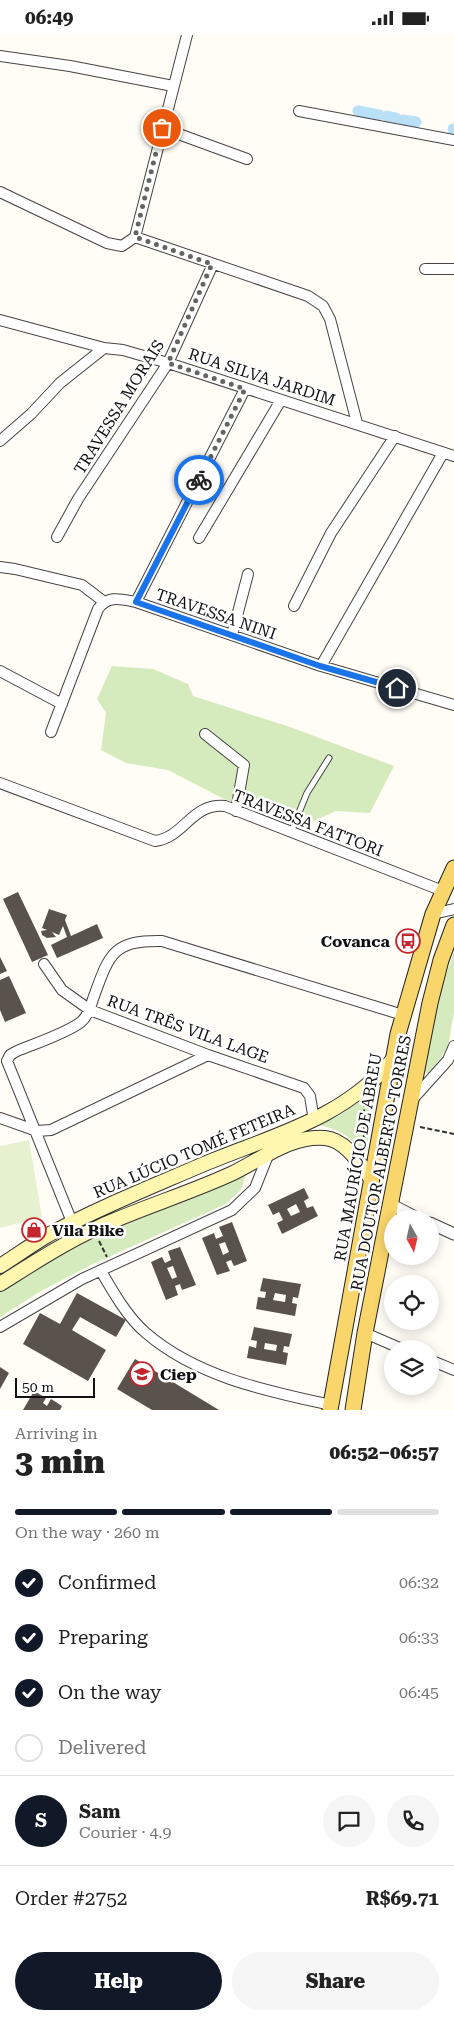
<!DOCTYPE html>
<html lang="en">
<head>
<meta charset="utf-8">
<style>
  :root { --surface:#fff; --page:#f6f6f6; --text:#222; --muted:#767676; --line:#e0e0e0; --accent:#111827 }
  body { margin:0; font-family:"Roboto Serif",serif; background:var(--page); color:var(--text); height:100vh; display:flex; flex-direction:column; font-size:19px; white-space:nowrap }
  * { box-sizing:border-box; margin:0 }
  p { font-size:16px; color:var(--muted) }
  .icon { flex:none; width:28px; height:28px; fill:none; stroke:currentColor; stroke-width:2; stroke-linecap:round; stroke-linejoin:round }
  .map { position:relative; height:1375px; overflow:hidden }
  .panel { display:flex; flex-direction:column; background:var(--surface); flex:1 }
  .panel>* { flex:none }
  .needle { width:32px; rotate:172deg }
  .controls { position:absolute; left:384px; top:1175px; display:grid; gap:10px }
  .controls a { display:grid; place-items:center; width:55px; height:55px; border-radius:50%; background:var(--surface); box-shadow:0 2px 12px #0003; font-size:25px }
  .scale { position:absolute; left:15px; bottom:12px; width:80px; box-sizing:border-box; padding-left:5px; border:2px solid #111; border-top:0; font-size:14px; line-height:18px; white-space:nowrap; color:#111; -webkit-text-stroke:4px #fff; paint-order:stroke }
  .pin { position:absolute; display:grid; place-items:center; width:42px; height:42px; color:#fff; margin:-21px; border:2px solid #fff; border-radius:50%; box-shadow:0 1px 5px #0007 }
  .courier { position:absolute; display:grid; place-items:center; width:50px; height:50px; margin:-25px; border:4px solid #1a73e8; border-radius:50%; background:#fff; color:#222; box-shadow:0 1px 6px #0007 }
  .headline em { font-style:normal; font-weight:800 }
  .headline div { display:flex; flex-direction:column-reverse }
  .headline { display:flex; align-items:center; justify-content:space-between; height:85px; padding:0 15px }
  h1 { font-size:32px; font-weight:800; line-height:38px }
  .bar { display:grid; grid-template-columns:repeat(4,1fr); gap:8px 5px; align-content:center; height:60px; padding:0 15px }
  .bar i { height:6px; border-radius:4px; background:var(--line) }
  .bar .on { background:var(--accent) }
  .bar p { grid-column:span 4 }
  .line { display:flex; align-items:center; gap:12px; padding:0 15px; border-top:1px solid var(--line) }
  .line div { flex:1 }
  .round { display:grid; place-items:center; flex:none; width:52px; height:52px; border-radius:26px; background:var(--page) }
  ol { padding:0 15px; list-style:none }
  li { display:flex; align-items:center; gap:15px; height:55px }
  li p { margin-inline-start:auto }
  li .icon { padding:5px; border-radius:50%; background:var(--accent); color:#fff; stroke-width:4 }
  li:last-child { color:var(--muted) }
  li i { width:28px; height:28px; border:2px solid var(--line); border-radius:50% }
  .cta { display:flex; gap:10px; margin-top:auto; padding:10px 15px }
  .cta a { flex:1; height:58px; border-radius:30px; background:var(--accent); color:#fff; font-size:20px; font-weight:800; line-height:58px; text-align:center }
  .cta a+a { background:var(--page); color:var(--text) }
  .status { display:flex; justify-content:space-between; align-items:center; height:35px; padding:0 25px; background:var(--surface); direction:ltr }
  .status svg { height:14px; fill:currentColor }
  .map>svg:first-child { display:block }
</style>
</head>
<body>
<div class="status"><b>06:49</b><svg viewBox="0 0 49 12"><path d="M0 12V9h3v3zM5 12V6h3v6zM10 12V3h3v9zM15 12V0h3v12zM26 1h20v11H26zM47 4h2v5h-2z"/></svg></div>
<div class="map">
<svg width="454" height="1375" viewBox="0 0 454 1375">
  <rect width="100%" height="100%" fill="#fffdf5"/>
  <path fill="#d5ebbd" d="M112 631 153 634 188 649 193 661 293 693 394 731 370 778 336 776 306 790 224 764 168 735 126 728 101 715 106 678 97 664Z
    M454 916V977L448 1012 430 1038H426L423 1034 441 955Z
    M379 1049 365 1120C350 1103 343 1095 319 1090L342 1079Z
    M247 1136 241 1155 226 1169 93 1229 41 1256 0 1282V1255L83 1206Z"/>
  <path fill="#e6f2cf" d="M29 1105 42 1182 0 1193V1111Z"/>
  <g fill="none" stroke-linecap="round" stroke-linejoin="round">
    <path stroke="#b9e0f7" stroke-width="11" d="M358 76 379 80
      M387 81 396 83
      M403 85 416 87
      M453 94H454"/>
  </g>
  <path fill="#5a524d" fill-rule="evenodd" d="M18 857 48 920 32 927 3 864Z
    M49 874 67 880 65 885 71 901 97 889 103 903 57 923 51 910 67 902 63 891 59 900 52 897 56 902 47 903 42 900 41 896 47 895 42 893Z
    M0 922 7 936 0 939Z
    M9 941 26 978 5 987 0 975V945Z
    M304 1153 309 1163 304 1166 307 1173 313 1171 318 1181 282 1199 277 1188 283 1185 279 1177 273 1180 268 1170ZM296 1169 300 1177 291 1181 287 1174Z
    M232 1187 247 1226 234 1231 231 1225 226 1227 230 1236 217 1240 202 1203 214 1198 216 1204 223 1201 219 1192ZM225 1207 229 1217 223 1220 219 1209Z
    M180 1212 196 1250 182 1255 180 1249 175 1251 178 1260 166 1265 151 1227 162 1222 165 1228 171 1225 168 1216ZM173 1231 177 1242 172 1244 167 1233Z
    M263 1243 301 1249 298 1263 293 1262 292 1268 297 1269 295 1281 256 1274 258 1262 265 1263 266 1257 260 1256ZM275 1258 286 1260 285 1267 273 1265Z
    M77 1258 126 1285 116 1302 80 1282 72 1295 106 1315 88 1346 23 1309 40 1278 60 1289Z
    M254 1292 292 1299 289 1312 284 1311 283 1317 288 1318 286 1330 247 1323 249 1311 256 1313 257 1306 251 1305ZM265 1308 277 1310 276 1316 264 1314Z
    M135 1324 219 1375H152L117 1354Z
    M0 1332 9 1338 0 1354Z
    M34 1356 46 1363 43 1368 47 1371 51 1364 62 1371 60 1375H23Z"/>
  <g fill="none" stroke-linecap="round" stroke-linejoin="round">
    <g stroke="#444" stroke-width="7">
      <path id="service" d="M291 797 307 758 329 723"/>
    </g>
    <g stroke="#444" stroke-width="12">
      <path id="minor" d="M0 21 70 31 173 51
        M299 76 454 105
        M162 93 247 124
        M0 157 107 208 122 211 135 202
        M135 202 308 261 323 271 330 284 357 388
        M135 202 187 0
        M425 234H454
        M0 285 104 313 123 315 168 328 454 421
        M0 406 31 379 60 348 104 313
        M57 502 78 464 168 328 213 229
        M199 503 281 365
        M0 532 15 534 82 550 103 566
        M136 567 245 354
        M294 571 331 498 395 401
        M232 600 248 539
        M321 631 443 418
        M0 636 62 669
        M51 697 98 574C108 560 120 564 136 567L321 631 454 670
        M205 699 244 730 236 776
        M0 748 155 806C185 802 191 768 225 771L443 856
        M433 879 454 874
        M44 929 62 955 90 975 208 1020 304 1053 310 1061 314 1086
        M412 1065 448 1025 454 1011
        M0 1083 37 1096 51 1095 208 1020
        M78 1202 7 1026 10 1020 17 1016C34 1009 67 998 81 987 87 982 91 971 93 964 109 920 112 905 162 906L403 980
        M101 1236C113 1257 128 1283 146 1298 197 1342 267 1356 331 1370
        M0 1292 82 1244 232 1175 255 1153 269 1118
        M365 1298 402 1314
        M430 1325 454 1335"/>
    </g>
    <g stroke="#444" stroke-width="13">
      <path id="tertiary" d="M390 1169 419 1184
        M430 1188 454 1199"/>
    </g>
    <g stroke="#333" stroke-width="16">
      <path id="secondary" d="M0 1231C16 1221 31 1210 48 1200 98 1173 151 1152 204 1129 274 1100 344 1084 394 1023
        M0 1249C32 1229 64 1208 99 1192 143 1172 190 1158 233 1138 262 1124 291 1100 325 1103 346 1105 360 1129 372 1145"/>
    </g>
    <g stroke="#222" stroke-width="17">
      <path id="primary" d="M330 1375 398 999 433 879 454 833
        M353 1375 365 1298 430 968 441 925 454 890"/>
    </g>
    <path stroke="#333" stroke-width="2" stroke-dasharray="5 2.5" stroke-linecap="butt" d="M364 1067V1113
      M420 1092 454 1099
      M99 1206 107 1222"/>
    <use href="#service" stroke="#fff" stroke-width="5"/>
    <use href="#minor" stroke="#fff" stroke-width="10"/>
    <use href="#tertiary" stroke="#fff" stroke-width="11"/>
    <use href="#secondary" stroke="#fff6b0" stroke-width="14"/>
    <use href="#primary" stroke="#f9d66b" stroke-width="15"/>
  </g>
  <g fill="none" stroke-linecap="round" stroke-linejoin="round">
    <path stroke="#646461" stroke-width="5" stroke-dasharray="0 9" d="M162 93 135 202 212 229 168 328 245 354 199 445"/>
    <path stroke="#1a73e8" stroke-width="6" d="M199 445 136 567 320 631 397 653"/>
  </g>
  <defs>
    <g id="bus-ring" transform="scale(1.25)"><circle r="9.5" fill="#fff" stroke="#c4262e" stroke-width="1.5"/><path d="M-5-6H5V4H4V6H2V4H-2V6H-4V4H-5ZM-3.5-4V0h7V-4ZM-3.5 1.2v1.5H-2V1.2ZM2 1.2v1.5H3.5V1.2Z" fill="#c4262e"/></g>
    <g id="shop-ring" transform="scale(1.25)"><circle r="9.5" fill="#fff" stroke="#c4262e" stroke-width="1.5"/><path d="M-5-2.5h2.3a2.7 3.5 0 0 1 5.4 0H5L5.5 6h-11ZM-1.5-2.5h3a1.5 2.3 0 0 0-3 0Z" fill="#c4262e"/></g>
    <g id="school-ring" transform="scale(1.25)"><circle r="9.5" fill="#fff" stroke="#c4262e" stroke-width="1.5"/><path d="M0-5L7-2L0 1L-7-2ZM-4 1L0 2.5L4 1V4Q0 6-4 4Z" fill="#c4262e"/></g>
  </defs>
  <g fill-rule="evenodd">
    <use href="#bus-ring" x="408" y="906"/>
    <use href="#shop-ring" x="34" y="1195"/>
    <use href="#school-ring" x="142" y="1339"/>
  </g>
  <g text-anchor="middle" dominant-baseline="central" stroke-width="5" stroke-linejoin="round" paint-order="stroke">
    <g font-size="16" fill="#111" stroke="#fff">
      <text transform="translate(262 342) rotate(18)">RUA SILVA JARDIM</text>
      <text transform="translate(119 372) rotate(-58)">TRAVESSA MORAIS</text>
      <text transform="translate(216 579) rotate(19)">TRAVESSA NINI</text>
      <text transform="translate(308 788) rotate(21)">TRAVESSA FATTORI</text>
      <text transform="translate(188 994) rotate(20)">RUA TRÊS VILA LAGE</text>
      <text transform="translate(194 1116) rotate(-23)">RUA LÚCIO TOMÉ FETEIRA</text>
      <text transform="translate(358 1122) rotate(-80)">RUA MAURÍCIO DE ABREU</text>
      <text transform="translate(381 1128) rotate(-79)">RUA DOUTOR ALBERTO TORRES</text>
    </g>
    <g font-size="16" font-weight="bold" fill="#111" stroke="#fff" text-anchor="start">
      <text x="390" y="906" text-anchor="end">Covanca</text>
      <text x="52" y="1195">Vila Bike</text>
      <text x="160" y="1339">Ciep</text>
    </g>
  </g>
</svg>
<div class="controls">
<a><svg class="needle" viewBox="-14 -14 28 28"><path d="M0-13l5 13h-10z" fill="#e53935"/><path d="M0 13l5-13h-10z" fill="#767676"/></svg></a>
<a><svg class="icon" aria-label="locate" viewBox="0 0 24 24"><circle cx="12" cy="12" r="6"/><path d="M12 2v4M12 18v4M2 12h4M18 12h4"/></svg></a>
<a><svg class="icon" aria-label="layers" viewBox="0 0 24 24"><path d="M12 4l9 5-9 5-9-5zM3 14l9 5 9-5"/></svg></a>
</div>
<div class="scale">50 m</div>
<div class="pin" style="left:162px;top:93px;background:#ea580c"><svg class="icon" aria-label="bag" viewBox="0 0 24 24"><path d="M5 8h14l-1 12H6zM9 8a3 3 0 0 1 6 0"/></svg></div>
<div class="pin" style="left:397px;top:653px;background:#1f2937"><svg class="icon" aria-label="home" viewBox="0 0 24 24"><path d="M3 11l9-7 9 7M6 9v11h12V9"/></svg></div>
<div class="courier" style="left:199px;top:445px"><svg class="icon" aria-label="bike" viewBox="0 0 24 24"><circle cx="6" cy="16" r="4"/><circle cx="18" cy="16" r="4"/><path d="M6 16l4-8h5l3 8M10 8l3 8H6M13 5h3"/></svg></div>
</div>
<section class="panel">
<div class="headline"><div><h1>3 min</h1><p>Arriving in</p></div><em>06:52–06:57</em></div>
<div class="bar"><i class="on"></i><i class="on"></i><i class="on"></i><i></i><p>On the way · 260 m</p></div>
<ol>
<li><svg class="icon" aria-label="check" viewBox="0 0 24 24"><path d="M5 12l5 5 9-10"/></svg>Confirmed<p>06:32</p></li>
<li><svg class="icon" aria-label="check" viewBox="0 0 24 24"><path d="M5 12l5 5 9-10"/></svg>Preparing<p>06:33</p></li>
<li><svg class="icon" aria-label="check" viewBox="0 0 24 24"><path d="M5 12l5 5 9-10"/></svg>On the way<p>06:45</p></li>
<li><i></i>Delivered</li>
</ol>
<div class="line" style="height:90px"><b class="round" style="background:var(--accent);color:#fff">S</b><div><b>Sam</b><p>Courier · 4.9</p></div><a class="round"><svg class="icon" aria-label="chat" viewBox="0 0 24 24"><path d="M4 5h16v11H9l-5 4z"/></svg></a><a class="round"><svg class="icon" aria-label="phone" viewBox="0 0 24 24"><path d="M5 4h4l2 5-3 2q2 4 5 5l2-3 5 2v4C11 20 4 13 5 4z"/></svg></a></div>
<div class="line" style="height:65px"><div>Order #2752</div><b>R$69.71</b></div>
<div class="cta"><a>Help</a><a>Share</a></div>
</section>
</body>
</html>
